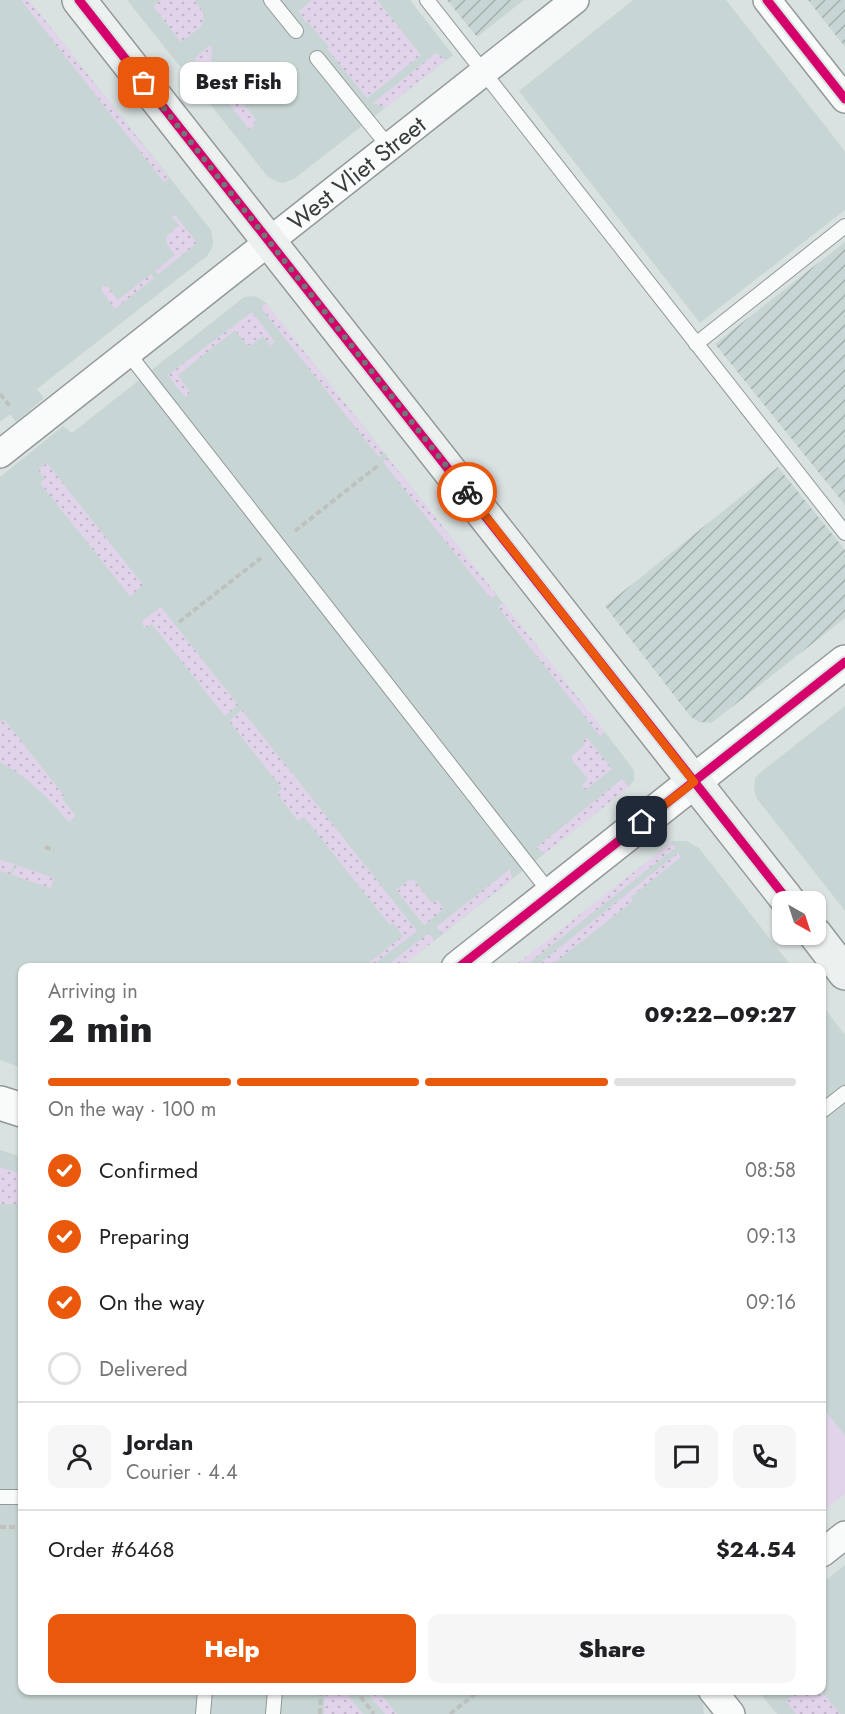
<!DOCTYPE html>
<html lang="en">
<head>
<meta charset="utf-8">
<style>
  :root { --surface:#fff; --page:#f6f6f6; --text:#202124; --muted:#757577; --line:#e0e0e0; --accent:#ea580c }
  body { margin:0; font-family:Jost,sans-serif; background:var(--page); color:var(--text); height:100vh; display:flex; flex-direction:column; font-size:22px; white-space:nowrap }
  * { box-sizing:border-box; margin:0 }
  p { font-size:20px; color:var(--muted) }
  .icon { flex:none; width:33px; height:33px; fill:none; stroke:currentColor; stroke-width:2; stroke-linecap:round; stroke-linejoin:round }
  .map { position:relative; flex:1; overflow:hidden }
  .side { position:absolute; left:18px; top:963px; width:808px; height:732px; display:flex; flex-direction:column; background:var(--surface); border-radius:12px; box-shadow:0 2px 4px #0004 }
  .side>* { flex:none }
  .needle { width:39px; rotate:141deg }
  .controls { position:absolute; left:772px; top:891px; display:grid; gap:12px }
  .controls a { display:grid; place-items:center; width:54px; height:54px; border-radius:12px; background:var(--surface); box-shadow:0 2px 4px #0004; font-size:30px }
  .pin { position:absolute; display:grid; place-items:center; width:51px; height:51px; color:#fff; margin:-26px; border-radius:12px; box-shadow:0 3px 9px #0006 }
  .courier { position:absolute; display:grid; place-items:center; width:60px; height:60px; margin:-30px; border:4px solid #ea580c; border-radius:50%; background:#fff; color:#222; box-shadow:0 2px 8px #0007 }
  .bubble { position:absolute; height:42px; border-radius:12px; background:var(--surface); box-shadow:0 2px 4px #0004; font-size:20px; font-weight:800; line-height:42px; text-align:center }
  .summary em { font-style:normal; font-weight:800 }
  .summary div { display:flex; flex-direction:column-reverse }
  .summary { display:flex; align-items:center; justify-content:space-between; height:102px; padding:0 30px }
  h1 { font-size:39px; font-weight:800; line-height:45px }
  .bar { display:grid; grid-template-columns:repeat(4,1fr); gap:9px 6px; align-content:center; height:72px; padding:0 30px }
  .bar i { height:8px; border-radius:4px; background:var(--line) }
  .bar .current { background:var(--accent) }
  .bar p { grid-column:span 4 }
  .line { display:flex; align-items:center; gap:15px; padding:0 30px; border-top:2px solid var(--line) }
  .line div { flex:1 }
  .round { display:grid; place-items:center; flex:none; width:63px; height:63px; border-radius:12px; background:var(--page) }
  ol { padding:0 30px; list-style:none }
  li { display:flex; align-items:center; gap:18px; height:66px }
  li p { margin-inline-start:auto }
  li .icon { padding:6px; border-radius:50%; background:var(--accent); color:#fff; stroke-width:4 }
  li:last-child { color:var(--muted) }
  li i { width:33px; height:33px; border:3px solid var(--line); border-radius:50% }
  .action { display:flex; gap:12px; margin-top:auto; padding:12px 30px }
  .action a { flex:1; height:69px; border-radius:12px; background:var(--accent); color:#fff; font-size:24px; font-weight:800; line-height:69px; text-align:center }
  .action a+a { background:var(--page); color:var(--text) }
  .map>svg:first-child { display:block }
</style>
</head>
<body>
<div class="map">
<svg width="845" height="1714" viewBox="0 0 845 1714">
  <defs>
    <pattern id="industrial-furrows" width="10" height="10" patternUnits="userSpaceOnUse" patternTransform="scale(1.5)"><rect width="10" height="10" fill="#c7d6d4"/><path d="M-1 1l2-2M0 10L10 0M9 11l2-2" fill="none" stroke="#a2afad"/></pattern>
    <pattern id="grass-dots" width="8" height="8" patternUnits="userSpaceOnUse" patternTransform="scale(1.5)"><rect width="8" height="8" fill="#e1d4ea"/><path d="M2 2h.1M6 6h.1" fill="none" stroke="#c2b7ca" stroke-width="1.8" stroke-linecap="round"/></pattern>
  </defs>
  <rect width="100%" height="100%" fill="#dae2e1"/>
  <path fill="#c7d6d4" d="M0 0H29L211 230 213 241 212 248 207 256 37 389 43 397V399L16 422 10 414 0 422Z
    M127 0H410L453 55 294 179 283 183 278 182 268 177Z
    M633 0H726L845 151V210L700 323 519 91Z
    M254 296 259 298 266 303 605 732 634 770V780L629 787 401 967 22 968V1068L0 1060V477L63 426 72 433 244 297Z
    M845 706V911L757 799 754 789 755 778 762 771Z
    M673 841H686L699 848 792 967 513 968Z
    M822 1005 845 1035V1436L822 1407Z
    M0 1150 22 1157V1690H693L703 1702 704 1714H0Z
    M845 1565V1714H777L758 1691 822 1690V1583Z"/>
  <path fill="url(#industrial-furrows)" d="M447 0H524L477 37Z
    M808 0H845V47Z
    M845 242V505L715 344Z
    M778 467 845 550V618L714 721 711 723 699 722 690 716 605 606Z"/>
  <path fill="url(#grass-dots)" d="M21 0H29L169 178 164 182Z
    M161 0H195C201 9 206 14 202 26L181 42 153 6Z
    M312 0H377L421 55 367 98 327 49 329 47 308 22 306 23 299 11Z
    M210 45 212 48 211 63 257 121 253 124 254 126 250 130 194 59Z
    M436 53 446 60 385 108 373 103Z
    M175 215 197 243 158 274 155 271 175 255C162 238 163 239 179 225L172 217Z
    M151 274 154 278 115 309 101 290 103 285 107 286 118 300Z
    M266 303 384 453 379 457 261 308Z
    M252 312 275 342 271 346 263 336 252 345H247L235 330 178 375 189 391V394L186 396H184L168 375Z
    M388 458 496 594 491 599 383 462Z
    M47 463 143 585 130 596 40 483 45 479 38 470Z
    M503 603 605 732 600 736 498 607Z
    M161 607 238 705 225 716 152 624 145 628 141 622Z
    M242 710 417 931 370 967H364L403 936 393 923 390 925 304 817 298 821 277 793 282 788 229 721Z
    M4 719 65 797 62 799 76 816 69 822C48 798 28 777 0 762V722Z
    M587 738 612 769 585 790 582 785 588 779 572 760V756L585 745 583 741Z
    M622 779 629 787 545 853 536 848Z
    M671 843 675 848 524 967H513Z
    M678 853 681 857 631 897 633 901 549 967H535Z
    M0 860 14 864 10 874 0 871Z
    M16 865 54 878 51 888 12 875Z
    M510 869 512 879 442 934 436 927Z
    M413 879 432 903 437 900 444 909 424 925 396 890 409 880Z
    M429 933 435 940 401 967H385Z
    M0 1167 22 1174V1204H0Z
    M800 1690 821 1691 840 1714H796L786 1701Z
    M325 1691H344L363 1714H324Z
    M365 1691H378L397 1714H385Z"/>
  <path fill="#e1d4ea" d="M822 1407 845 1436V1494L822 1512Z"/>
  <g fill="none" stroke-linecap="round" stroke-linejoin="round">
    <g stroke="#929998" stroke-width="16">
      <path id="service" d="M271 0 296 31
        M427 0 845 533
        M317 58 389 147
        M696 344 845 226
        M128 353 551 894
        M822 1111 845 1093
        M0 1497H22
        M203 1714 205 1690
        M273 1714 275 1690"/>
    </g>
    <g stroke="#929998" stroke-width="30">
      <g id="minor">
        <path d="M767 0 845 99"/>
        <path id="s1" d="M0 454 575 0"/>
        <path d="M822 1553 845 1535"/>
        <path d="M712 1690 731 1714"/>
      </g>
    </g>
    <g stroke="#929998" stroke-width="36">
      <path id="tertiary" d="M458 968 845 662
        M0 1103 22 1110"/>
    </g>
    <g stroke="#929998" stroke-width="36">
      <path id="secondary" d="M79 0 789 902
        M815 934 845 973"/>
    </g>
    <path stroke="#bfc1c1" stroke-width="4" stroke-dasharray="6 3" stroke-linecap="butt" d="M0 394 10 406
      M295 531 380 464
      M179 622 261 558
      M45 847 54 851
      M0 1527H22
      M355 1690 374 1714
      M320 1714 321 1690
      M450 1714 480 1690"/>
    <use href="#service" stroke="#f9fbfa" stroke-width="14"/>
    <use href="#minor" stroke="#f9fbfa" stroke-width="27"/>
    <use href="#tertiary" stroke="#f9fbfa" stroke-width="33"/>
    <use href="#secondary" stroke="#ecf1f0" stroke-width="33"/>
    <g stroke="#d7e6e3" stroke-width="13">
      <path id="cycleway" d="M79 0 789 902
        M767 0 845 99
        M458 968 845 662"/>
    </g>
    <use href="#cycleway" stroke="#d6006c" stroke-width="9"/>
  </g>
  <g fill="none" stroke-linecap="round" stroke-linejoin="round">
    <path stroke="#707776" stroke-width="6" stroke-dasharray="0 10.8" d="M144 83 467 492"/>
    <path stroke="#ea580c" stroke-width="8" d="M467 492 694 782 642 822"/>
  </g>
  <g text-anchor="middle" dominant-baseline="central" stroke-width="5" stroke-linejoin="round" paint-order="stroke">
    <g font-size="24" fill="#373d3c" stroke="#d7e6e3">
      <text stroke="none"><textPath href="#s1" startOffset="454">West Vliet Street</textPath></text>
    </g>
  </g>
</svg>
<div class="controls">
<a><svg class="needle" viewBox="-14 -14 28 28"><path d="M0-13l5 13h-10z" fill="#e53935"/><path d="M0 13l5-13h-10z" fill="#757577"/></svg></a>
</div>
<div class="pin" style="left:144px;top:83px;background:#ea580c"><svg class="icon" aria-label="bag" viewBox="0 0 24 24"><path d="M5 8h14l-1 12H6zM9 8a3 3 0 0 1 6 0"/></svg></div>
<div class="pin" style="left:642px;top:822px;background:#1f2937"><svg class="icon" aria-label="home" viewBox="0 0 24 24"><path d="M3 11l9-7 9 7M6 9v11h12V9"/></svg></div>
<div class="courier" style="left:467px;top:492px"><svg class="icon" aria-label="bike" viewBox="0 0 24 24"><circle cx="6" cy="16" r="4"/><circle cx="18" cy="16" r="4"/><path d="M6 16l4-8h5l3 8M10 8l3 8H6M13 5h3"/></svg></div>
<div class="bubble" style="left:180px;top:62px;width:117px">Best Fish</div>
<section class="side">
<div class="summary"><div><h1>2 min</h1><p>Arriving in</p></div><em>09:22–09:27</em></div>
<div class="bar"><i class="current"></i><i class="current"></i><i class="current"></i><i></i><p>On the way · 100 m</p></div>
<ol>
<li><svg class="icon" aria-label="check" viewBox="0 0 24 24"><path d="M5 12l5 5 9-10"/></svg>Confirmed<p>08:58</p></li>
<li><svg class="icon" aria-label="check" viewBox="0 0 24 24"><path d="M5 12l5 5 9-10"/></svg>Preparing<p>09:13</p></li>
<li><svg class="icon" aria-label="check" viewBox="0 0 24 24"><path d="M5 12l5 5 9-10"/></svg>On the way<p>09:16</p></li>
<li><i></i>Delivered</li>
</ol>
<div class="line" style="height:108px"><a class="round"><svg class="icon" aria-label="person" viewBox="0 0 24 24"><circle cx="12" cy="8" r="4"/><path d="M4 21q1-7 8-7t8 7"/></svg></a><div><b>Jordan</b><p>Courier · 4.4</p></div><a class="round"><svg class="icon" aria-label="chat" viewBox="0 0 24 24"><path d="M4 5h16v11H9l-5 4z"/></svg></a><a class="round"><svg class="icon" aria-label="phone" viewBox="0 0 24 24"><path d="M5 4h4l2 5-3 2q2 4 5 5l2-3 5 2v4C11 20 4 13 5 4z"/></svg></a></div>
<div class="line" style="height:78px"><div>Order #6468</div><b>$24.54</b></div>
<div class="action"><a>Help</a><a>Share</a></div>
</section>
</div>
</body>
</html>
